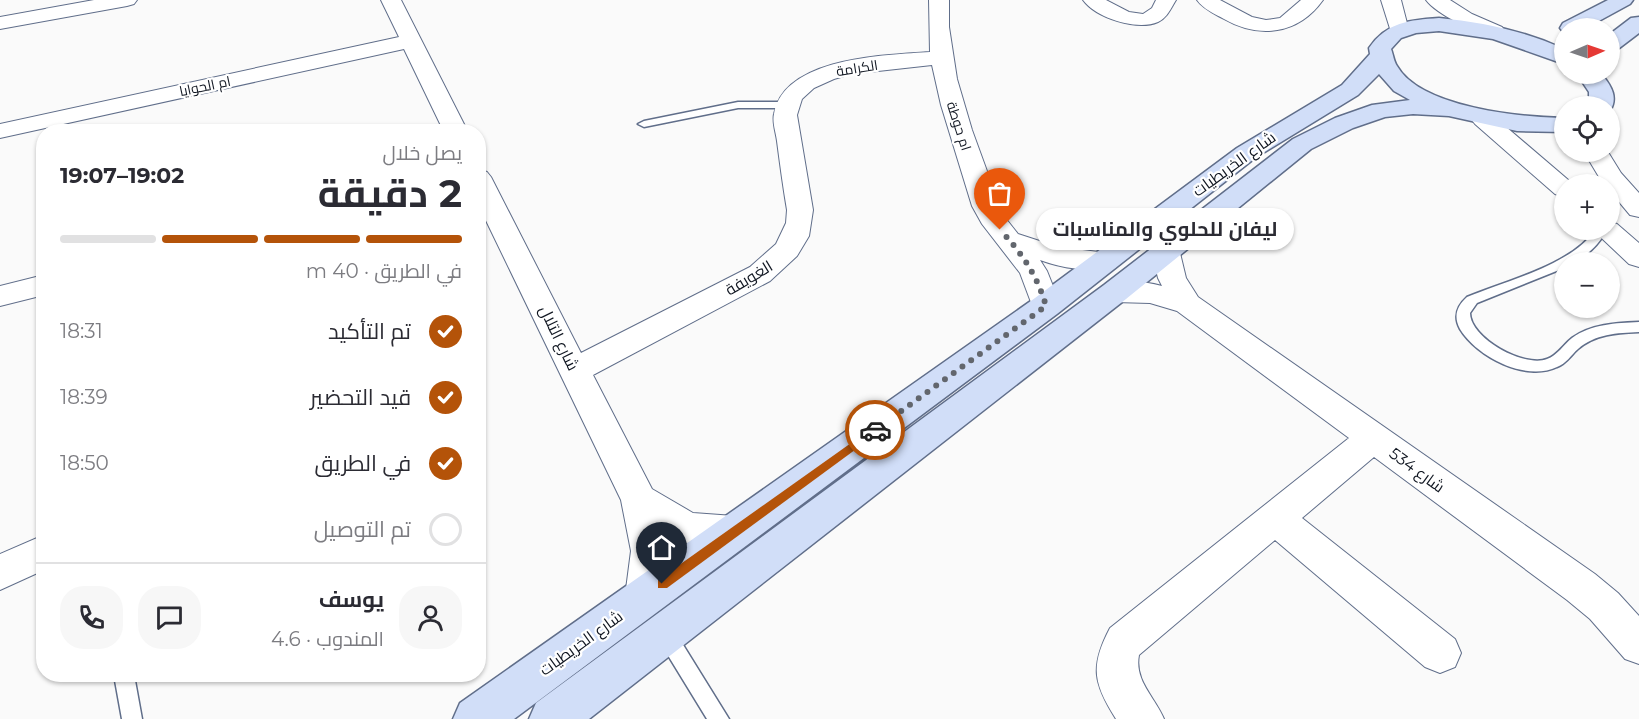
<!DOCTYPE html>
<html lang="ar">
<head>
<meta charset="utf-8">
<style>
  :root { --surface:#fff; --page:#f7f7f7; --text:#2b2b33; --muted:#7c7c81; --line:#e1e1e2; --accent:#b45309 }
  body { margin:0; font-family:Montserrat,Cairo,sans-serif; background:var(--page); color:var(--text); direction:rtl; height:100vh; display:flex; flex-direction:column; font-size:22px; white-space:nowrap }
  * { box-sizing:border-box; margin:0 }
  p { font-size:20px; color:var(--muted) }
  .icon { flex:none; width:33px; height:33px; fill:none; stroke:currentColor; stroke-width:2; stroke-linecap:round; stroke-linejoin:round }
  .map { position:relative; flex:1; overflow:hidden; direction:ltr }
  .sheet { position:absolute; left:36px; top:124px; width:450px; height:558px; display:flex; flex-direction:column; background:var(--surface); border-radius:24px; box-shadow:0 2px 4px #0004; direction:rtl }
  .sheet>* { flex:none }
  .needle { width:39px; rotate:88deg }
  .tools { position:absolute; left:1554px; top:18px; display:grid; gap:12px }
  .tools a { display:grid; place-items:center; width:66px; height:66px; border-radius:50%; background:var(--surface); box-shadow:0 2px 4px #0004; font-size:30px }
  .pin { position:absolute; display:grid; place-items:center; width:51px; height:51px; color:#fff; margin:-62px -26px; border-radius:50% 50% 50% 0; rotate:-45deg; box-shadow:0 0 6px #0007 }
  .pin .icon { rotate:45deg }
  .courier { position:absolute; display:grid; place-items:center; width:60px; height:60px; margin:-30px; border:4px solid #b45309; border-radius:50%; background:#fff; color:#222; box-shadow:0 2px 8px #0007 }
  .bubble { position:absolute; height:42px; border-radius:21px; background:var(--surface); box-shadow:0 2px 4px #0004; font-size:20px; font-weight:700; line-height:42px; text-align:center; direction:rtl }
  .head em { font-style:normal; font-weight:700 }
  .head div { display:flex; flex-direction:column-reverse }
  .head { display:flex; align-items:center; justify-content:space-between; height:102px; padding:0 24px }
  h1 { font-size:39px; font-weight:700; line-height:45px }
  .bar { display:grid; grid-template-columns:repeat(4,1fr); gap:9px 6px; align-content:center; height:72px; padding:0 24px }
  .bar i { height:8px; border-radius:4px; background:var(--line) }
  .bar .on { background:var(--accent) }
  .bar p { grid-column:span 4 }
  .line { display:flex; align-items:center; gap:15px; padding:0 24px; border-top:2px solid var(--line) }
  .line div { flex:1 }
  .round { display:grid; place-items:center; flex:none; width:63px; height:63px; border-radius:24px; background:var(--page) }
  ol { padding:0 24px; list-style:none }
  li { display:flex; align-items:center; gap:18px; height:66px }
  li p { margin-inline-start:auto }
  li .icon { padding:6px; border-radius:50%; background:var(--accent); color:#fff; stroke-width:4 }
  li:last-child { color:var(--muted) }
  li i { width:33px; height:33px; border:3px solid var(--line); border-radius:50% }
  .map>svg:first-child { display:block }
</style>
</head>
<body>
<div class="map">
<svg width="1639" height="719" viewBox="0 0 1639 719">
  <rect width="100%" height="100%" fill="#fafafa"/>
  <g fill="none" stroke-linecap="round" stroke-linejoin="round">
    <g stroke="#606e8a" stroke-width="3">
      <path id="lane" d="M738 102H786L791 105 786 108H738L644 127 638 124 644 121Z
        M1595 230H1607C1598 245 1584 262 1564 262V268L1477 303 1470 313C1470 338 1524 368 1547 359 1557 356 1564 344 1572 338 1591 324 1616 323 1639 322V332C1617 333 1595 334 1578 349 1571 355 1566 364 1557 367 1526 382 1477 357 1460 329 1453 316 1457 306 1467 297 1505 281 1572 265 1595 230Z
        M665 624 672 627 729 719H707L658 639 655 633 658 627Z
        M114 675H134L142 719H122Z"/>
    </g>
    <g stroke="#606e8a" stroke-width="2">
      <path id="street" d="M94 0H137L134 4 127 6 0 29V17Z
        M381 0H401L468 132H444L404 49 0 138V124L399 37Z
        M929 0H949V27L957 79 972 130 1003 215 1018 234 1058 247 1115 254 1119 261 1115 268C1093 273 1061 268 1040 260L1047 271 1061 306 1057 313 1046 316 1035 313 1020 273 982 224 972 206 941 105 932 65 851 74 834 79 814 88 802 99 797 115 813 210 809 236 797 256 770 281 593 375 652 489 693 513 734 516 747 521 753 532 747 543C720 553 691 547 665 535 671 559 669 588 659 610L645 615 631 610 625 597 631 551 621 500 478 204V169L487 172 491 177 581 353 750 267 776 244 786 223 787 210C783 187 780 164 777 141 776 133 772 122 774 114 784 57 886 55 930 52Z
        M1083 0H1106L1129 12 1143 14 1152 8 1156 0H1176C1171 8 1167 18 1158 22 1137 31 1096 18 1083 0Z
        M1197 0H1220L1252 17 1266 20 1280 18 1301 0H1323C1298 35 1259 39 1224 19 1215 14 1203 9 1197 0Z
        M1381 0H1401L1409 31 1406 35 1399 37 1392 35Z
        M1426 0H1450L1472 14 1502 27 1505 31 1502 35C1486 40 1436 14 1426 0Z
        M1483 112 1491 114 1573 184H1564V197L1555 194 1475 124 1471 119 1475 114Z
        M1584 152H1608L1621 173 1639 193V217L1630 215 1610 191V184L1602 182Z
        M1610 222 1617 224 1639 243V267L1629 264 1593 230H1610Z
        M1166 244 1176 247 1180 253 1186 278 1198 297 1595 574 1618 593 1639 616V664L1625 659 1590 619 1567 600 1374 457 1302 518 1455 639 1461 653 1455 667 1440 673 1425 667 1275 540 1139 655C1134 681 1155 697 1164 719H1116C1093 683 1090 666 1110 628L1349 438 1177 311 1150 303 1115 302 1105 299 1100 292 1105 285C1123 280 1144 281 1162 286L1158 278 1152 253 1156 247Z
        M44 275V295L0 306V286Z
        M44 535V570L0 590V554Z"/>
    </g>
    <g stroke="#606e8a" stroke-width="3">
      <path id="secondary" d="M1608 0H1633L1630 4 1586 28H1564V33L1560 28 1563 23Z
        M1639 17V33L1618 49 1610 50V34L1631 18Z
        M1439 18C1482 22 1525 31 1564 49V64L1493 39 1439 31 1416 33 1401 38 1391 49C1393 54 1394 62 1397 66 1421 108 1521 117 1564 118V132L1517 131 1449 116 1413 114 1385 117 1353 128 1311 149 1126 299 589 719H529L536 703 1104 285 1293 139 1335 118 1372 105 1410 100 1394 91 1379 74 1358 95 1255 158 1057 314 514 719H453L460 703 1035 298 1237 148 1342 85 1370 54 1369 48C1387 22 1409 20 1439 18Z
        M1577 74H1600L1603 76C1612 87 1618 98 1610 111V106H1589V92Z"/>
    </g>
    <use href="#lane" fill="#fff" fill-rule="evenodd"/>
    <use href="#street" fill="#fff" fill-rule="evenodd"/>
    <use href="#secondary" fill="#d1def8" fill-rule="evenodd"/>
  </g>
  <path fill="#b45309" d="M875 426 880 430 878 433 667 588H658V580Z"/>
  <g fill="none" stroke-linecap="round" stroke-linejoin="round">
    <path stroke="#62666d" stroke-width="6" stroke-dasharray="0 10.8" d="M875 430 1046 306C1037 275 1022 253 1000 230"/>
  </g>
  <g text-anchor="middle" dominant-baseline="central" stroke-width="4.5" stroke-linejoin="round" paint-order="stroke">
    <g font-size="14" fill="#101621" stroke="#fff">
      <text transform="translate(857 68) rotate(-9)">الكرامة</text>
      <text transform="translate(205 86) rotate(-12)">ام الحوايا</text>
      <text transform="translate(959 126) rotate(72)">ام حوطة</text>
    </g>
    <g font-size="16" fill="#101621" stroke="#fff">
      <text transform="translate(1234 164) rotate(-36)">شارع الخريطيات</text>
      <text transform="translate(749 278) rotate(-31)">الغويفة</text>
      <text transform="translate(559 338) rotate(64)">شارع التلال</text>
      <text transform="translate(1417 470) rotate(36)">شارع 534</text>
      <text transform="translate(581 643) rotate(-36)">شارع الخريطيات</text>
    </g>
  </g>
</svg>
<div class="tools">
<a><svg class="needle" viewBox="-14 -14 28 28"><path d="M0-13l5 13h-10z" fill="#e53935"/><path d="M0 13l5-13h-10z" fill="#7c7c81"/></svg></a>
<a><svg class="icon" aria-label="locate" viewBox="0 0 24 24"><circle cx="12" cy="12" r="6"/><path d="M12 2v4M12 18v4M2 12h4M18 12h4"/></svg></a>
<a>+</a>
<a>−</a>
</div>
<div class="pin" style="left:1000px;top:230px;background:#ea580c"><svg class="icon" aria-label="bag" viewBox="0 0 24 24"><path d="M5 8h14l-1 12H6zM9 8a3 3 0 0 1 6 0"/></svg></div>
<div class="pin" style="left:662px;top:584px;background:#1f2937"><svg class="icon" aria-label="home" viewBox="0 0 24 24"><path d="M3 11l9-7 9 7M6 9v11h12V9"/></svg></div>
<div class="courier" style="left:875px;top:430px"><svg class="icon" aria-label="car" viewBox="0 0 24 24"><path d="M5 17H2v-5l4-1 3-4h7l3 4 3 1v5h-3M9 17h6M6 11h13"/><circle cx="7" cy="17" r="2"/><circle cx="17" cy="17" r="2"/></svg></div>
<div class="bubble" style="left:1036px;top:208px;width:258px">ليفان للحلوي والمناسبات</div>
<section class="sheet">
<div class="head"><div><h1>2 دقيقة</h1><p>يصل خلال</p></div><em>19:02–19:07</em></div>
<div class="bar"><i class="on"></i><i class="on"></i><i class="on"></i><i></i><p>في الطريق · 40 m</p></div>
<ol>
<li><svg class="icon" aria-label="check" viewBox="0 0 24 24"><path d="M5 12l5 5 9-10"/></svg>تم التأكيد<p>18:31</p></li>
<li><svg class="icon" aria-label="check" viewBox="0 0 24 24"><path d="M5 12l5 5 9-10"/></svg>قيد التحضير<p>18:39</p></li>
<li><svg class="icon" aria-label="check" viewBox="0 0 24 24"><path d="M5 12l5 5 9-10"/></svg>في الطريق<p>18:50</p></li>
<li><i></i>تم التوصيل</li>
</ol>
<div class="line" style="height:108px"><a class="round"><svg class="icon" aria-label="person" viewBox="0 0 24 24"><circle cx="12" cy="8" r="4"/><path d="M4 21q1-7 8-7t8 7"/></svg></a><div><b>يوسف</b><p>المندوب · 4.6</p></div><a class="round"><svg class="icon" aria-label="chat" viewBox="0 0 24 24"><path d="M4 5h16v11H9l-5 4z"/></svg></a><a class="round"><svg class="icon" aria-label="phone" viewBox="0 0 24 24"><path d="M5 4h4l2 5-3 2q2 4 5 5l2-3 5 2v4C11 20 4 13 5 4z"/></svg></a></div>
</section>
</div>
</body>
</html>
